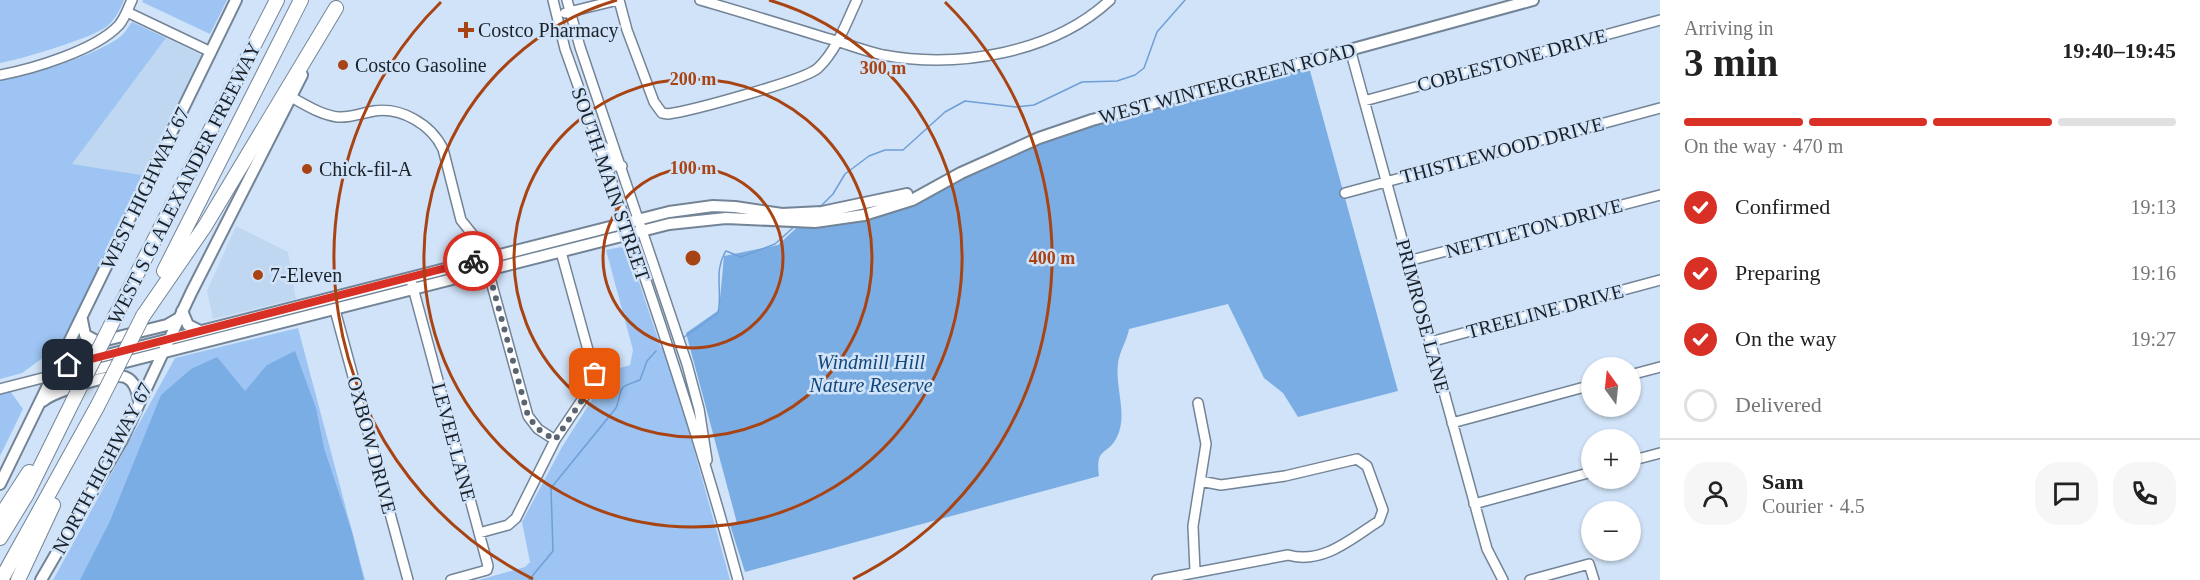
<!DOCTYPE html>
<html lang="en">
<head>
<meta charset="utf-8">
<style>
  :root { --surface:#fff; --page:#f6f6f6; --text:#222; --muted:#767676; --line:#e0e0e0; --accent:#d93025 }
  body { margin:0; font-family:"Times New Roman",serif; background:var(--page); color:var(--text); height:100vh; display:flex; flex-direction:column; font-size:22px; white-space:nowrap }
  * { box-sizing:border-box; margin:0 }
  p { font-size:20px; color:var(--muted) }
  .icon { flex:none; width:33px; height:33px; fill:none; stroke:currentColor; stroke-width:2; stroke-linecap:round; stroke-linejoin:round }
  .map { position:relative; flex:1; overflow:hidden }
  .panel { display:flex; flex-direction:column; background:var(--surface); width:540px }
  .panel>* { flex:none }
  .needle { width:39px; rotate:345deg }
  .tools { position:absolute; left:1581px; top:357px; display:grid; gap:12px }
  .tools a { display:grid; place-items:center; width:60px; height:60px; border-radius:50%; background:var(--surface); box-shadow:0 2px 4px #0004; font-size:30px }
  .pin { position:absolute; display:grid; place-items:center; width:51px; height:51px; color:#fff; margin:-26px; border-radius:12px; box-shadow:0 3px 9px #0006 }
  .courier { position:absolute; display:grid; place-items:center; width:60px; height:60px; margin:-30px; border:4px solid #d93025; border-radius:50%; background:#fff; color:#222; box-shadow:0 2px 8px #0007 }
  .headline em { font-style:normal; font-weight:700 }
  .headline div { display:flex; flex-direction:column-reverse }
  .headline { display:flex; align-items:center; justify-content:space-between; height:102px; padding:0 24px }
  h1 { font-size:39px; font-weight:700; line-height:45px }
  .bar { display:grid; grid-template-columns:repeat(4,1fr); gap:9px 6px; align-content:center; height:72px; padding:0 24px }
  .bar i { height:8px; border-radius:4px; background:var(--line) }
  .bar .selected { background:var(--accent) }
  .bar p { grid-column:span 4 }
  .line { display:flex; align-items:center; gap:15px; padding:0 24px; border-top:2px solid var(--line) }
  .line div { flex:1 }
  .round { display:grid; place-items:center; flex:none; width:63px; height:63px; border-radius:24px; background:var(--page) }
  ol { padding:0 24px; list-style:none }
  li { display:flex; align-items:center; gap:18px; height:66px }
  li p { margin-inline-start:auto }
  li .icon { padding:6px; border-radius:50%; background:var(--accent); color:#fff; stroke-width:4 }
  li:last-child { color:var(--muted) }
  li i { width:33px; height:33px; border:3px solid var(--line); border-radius:50% }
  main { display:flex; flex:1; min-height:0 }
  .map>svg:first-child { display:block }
</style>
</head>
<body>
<main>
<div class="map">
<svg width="1660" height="580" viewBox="0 0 1660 580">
  <rect width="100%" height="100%" fill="#d1e3f8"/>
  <path fill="#c0d7f2" d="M166 38 201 55 142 175 72 164Z
    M236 226 288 252 296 299 213 319 207 291Z"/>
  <path fill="#9dc4f2" d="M0 0H124C120 10 115 20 106 27 89 39 22 59 0 63Z
    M143 0H227L210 34 142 2Z
    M132 22 166 38 72 164 142 175 62 344 22 373 0 379V80C29 77 98 54 120 37 125 33 128 27 132 22Z
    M621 247 629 252 661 348H666L730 580H479L525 567 530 562 522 522 562 447 604 381 603 373 630 365 633 350 606 250Z
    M298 328 365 580H53L175 358Z
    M10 391 23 409 0 456V393Z"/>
  <path fill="#7bade5" d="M1309 67 1398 391 1298 417 1283 393 1264 378 1228 304 1129 329C1127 341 1119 352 1118 364 1115 387 1128 415 1117 437 1108 456 1095 446 1099 476L745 572 730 525 737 523 686 333 719 310 724 256 778 245 806 219 905 204 1071 131Z
    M295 351 316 408 324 448 352 532 364 580H80L110 521 161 395 191 369 217 357 245 391 267 365Z"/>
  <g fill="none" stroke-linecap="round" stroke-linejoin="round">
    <path stroke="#6e9fd6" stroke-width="1.5" d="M819 208 833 194 845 174 869 156 885 150H903L945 112 965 101 1016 107 1034 105 1082 82 1117 81 1135 75 1144 68 1157 32 1185 0
      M683 338 718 313C723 291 713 271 726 251L741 257 775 244 796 225
      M529 580 553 551 551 488 616 408C624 387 614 389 640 380L647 361 656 351"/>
    <g stroke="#738497" stroke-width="12">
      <path id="minor" d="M553 0 565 49C627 224 690 401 738 580
        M567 0 580 47 687 364 699 409 707 460
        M619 0 627 30 654 102 662 113 668 114C690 111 806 80 818 68 837 50 846 23 857 0
        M700 0C742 12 784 25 826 38 845 43 864 51 883 55 958 69 1053 53 1110 0
        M127 12 211 52
        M565 13 618 0
        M1350 49 1487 549 1503 580
        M0 75C33 69 96 50 119 25 125 18 128 8 132 0
        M291 97C306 105 321 115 338 117 350 118 362 113 374 111 401 107 431 124 443 149L461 220 481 245 528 416 538 429 555 440
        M1364 101 1660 20
        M599 143 608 150 614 166H622
        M1345 193 1660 108
        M1408 261 1660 195
        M412 284 488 566 487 570 451 580
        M335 310 408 580
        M1430 342 1660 280
        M1630 375 1660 367
        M0 389 54 375
        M1452 423 1592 385
        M1630 461 1660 453
        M1474 504 1592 472
        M479 533 508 525 516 518 555 440 596 379 561 252
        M1195 571 1193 526 1206 444 1198 403
        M1157 580 1288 555C1323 565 1352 538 1379 521L1383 510 1367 466 1357 459 1285 476 1221 485 1200 481
        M1530 580 1589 564 1594 580"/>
    </g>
    <g stroke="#738497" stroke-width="14">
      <path id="major" d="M182 311 188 325 200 331
        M82 320 85 335 98 342 167 325 179 318
        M54 375 62 378 669 224 726 218 815 222 864 215 912 200 961 173 1039 138 1092 120 1533 0
        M54 375 68 365 669 212 713 206 735 207 782 214 822 212 907 194
        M43 401C52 392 113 372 125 377 135 381 137 391 139 401
        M0 484 236 0
        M41 580 122 440 191 293 302 75"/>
    </g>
    <g stroke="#738497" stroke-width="16">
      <path id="highway" d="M164 271 301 0
        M143 316 205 226 336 8
        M115 317 277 0
        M0 517 29 472
        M0 538 27 494 73 401
        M1 580 97 407
        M18 580 53 505"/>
    </g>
    <use href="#minor" stroke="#fff" stroke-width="9"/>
    <use href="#major" stroke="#fff" stroke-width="10"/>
    <use href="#highway" stroke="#fff" stroke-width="14"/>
    <g stroke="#738497" stroke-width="16" stroke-linecap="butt">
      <path id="highway-bridge" d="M73 401 115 317
        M97 407 143 316"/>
    </g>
    <use href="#highway-bridge" stroke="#fff" stroke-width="14"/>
  </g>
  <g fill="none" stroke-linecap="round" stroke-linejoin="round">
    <path stroke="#5a6571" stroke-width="6" stroke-dasharray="0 10.8" d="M473 261 485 258 528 416 538 429 555 440 595 381V374"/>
    <path stroke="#d93025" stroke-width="8" d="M68 365 473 261"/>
  </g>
  <g fill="none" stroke="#a84413" stroke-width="3">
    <circle cx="693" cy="258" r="90"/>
    <circle cx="693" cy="258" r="179"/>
    <path d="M769 0A269 269 0 1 1 617 0"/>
    <path d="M533 579A359 359 0 0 1 441 2M945 2A359 359 0 0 1 853 579"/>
  </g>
  <g fill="#a84413" stroke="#d1e3f8" stroke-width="2">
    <path d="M463 21h6v6h6v6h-6v6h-6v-6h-6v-6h6z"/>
    <circle cx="343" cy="65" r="6"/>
    <circle cx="307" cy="169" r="6"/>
    <circle cx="258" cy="275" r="6"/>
  </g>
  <g text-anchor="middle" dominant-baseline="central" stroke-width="5" stroke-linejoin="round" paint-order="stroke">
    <g font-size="20" fill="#1a2129" stroke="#d1e3f8" text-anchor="start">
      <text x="478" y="30">Costco Pharmacy</text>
      <text x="355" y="65">Costco Gasoline</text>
      <text x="319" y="169">Chick-fil-A</text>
      <text x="270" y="275">7-Eleven</text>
    </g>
    <g font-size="20" fill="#1a2129" stroke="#d1e3f8">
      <text transform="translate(1512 60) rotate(-15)">COBLESTONE DRIVE</text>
      <text transform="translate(1227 83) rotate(-15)">WEST WINTERGREEN ROAD</text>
      <text transform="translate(1502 150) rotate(-15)">THISTLEWOOD DRIVE</text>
      <text transform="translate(184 183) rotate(-63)">WEST S G ALEXANDER FREEWAY</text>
      <text transform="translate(611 184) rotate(71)">SOUTH MAIN STREET</text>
      <text transform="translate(145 188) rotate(-64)">WEST HIGHWAY 67</text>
      <text transform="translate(1534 228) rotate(-15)">NETTLETON DRIVE</text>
      <text transform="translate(1545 311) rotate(-15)">TREELINE DRIVE</text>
      <text transform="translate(1423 316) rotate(75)">PRIMROSE LANE</text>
      <text transform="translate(454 442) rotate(75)">LEVEE LANE</text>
      <text transform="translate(372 445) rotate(75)">OXBOW DRIVE</text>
      <text transform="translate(102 468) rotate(-62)">NORTH HIGHWAY 67</text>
    </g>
    <g font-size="20" font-style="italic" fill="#13477a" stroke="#d1e3f8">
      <text x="871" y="362">Windmill Hill<tspan x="871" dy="23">Nature Reserve</tspan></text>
    </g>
  </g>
  <circle cx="693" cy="258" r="9" fill="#a84413" stroke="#d1e3f8" stroke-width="3"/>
  <g font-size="18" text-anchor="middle" font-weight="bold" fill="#a84413" stroke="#d1e3f8" stroke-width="5" stroke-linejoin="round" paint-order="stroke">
    <text x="883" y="74">300 m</text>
    <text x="693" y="85">200 m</text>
    <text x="693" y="174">100 m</text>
    <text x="1052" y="264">400 m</text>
  </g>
</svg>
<div class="tools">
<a><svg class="needle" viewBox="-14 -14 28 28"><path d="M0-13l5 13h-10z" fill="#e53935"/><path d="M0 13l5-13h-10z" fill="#767676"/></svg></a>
<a>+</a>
<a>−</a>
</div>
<div class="pin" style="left:595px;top:374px;background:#ea580c"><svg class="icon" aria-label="bag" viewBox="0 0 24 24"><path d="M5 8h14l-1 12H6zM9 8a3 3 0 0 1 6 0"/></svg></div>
<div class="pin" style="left:68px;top:365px;background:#1f2937"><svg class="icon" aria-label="home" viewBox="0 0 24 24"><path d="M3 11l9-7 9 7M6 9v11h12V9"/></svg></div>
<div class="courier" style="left:473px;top:261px"><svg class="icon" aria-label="bike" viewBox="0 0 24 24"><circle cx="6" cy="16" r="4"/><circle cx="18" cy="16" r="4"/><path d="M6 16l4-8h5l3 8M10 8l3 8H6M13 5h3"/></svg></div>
</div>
<section class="panel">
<div class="headline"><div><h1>3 min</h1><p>Arriving in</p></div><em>19:40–19:45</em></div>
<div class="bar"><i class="selected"></i><i class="selected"></i><i class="selected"></i><i></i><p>On the way · 470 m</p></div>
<ol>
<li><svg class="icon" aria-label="check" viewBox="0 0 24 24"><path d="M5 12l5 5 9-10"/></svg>Confirmed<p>19:13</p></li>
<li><svg class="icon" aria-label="check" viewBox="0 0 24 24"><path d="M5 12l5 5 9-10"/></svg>Preparing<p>19:16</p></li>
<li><svg class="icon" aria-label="check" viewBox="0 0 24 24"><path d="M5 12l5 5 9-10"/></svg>On the way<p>19:27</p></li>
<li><i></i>Delivered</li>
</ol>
<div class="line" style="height:108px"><a class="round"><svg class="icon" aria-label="person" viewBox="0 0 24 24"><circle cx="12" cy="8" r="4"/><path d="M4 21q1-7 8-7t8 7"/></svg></a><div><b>Sam</b><p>Courier · 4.5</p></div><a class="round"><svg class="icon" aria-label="chat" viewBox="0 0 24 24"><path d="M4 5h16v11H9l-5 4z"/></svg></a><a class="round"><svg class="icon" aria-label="phone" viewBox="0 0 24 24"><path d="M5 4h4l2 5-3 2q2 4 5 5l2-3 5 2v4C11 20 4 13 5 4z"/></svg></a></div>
</section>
</main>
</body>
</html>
